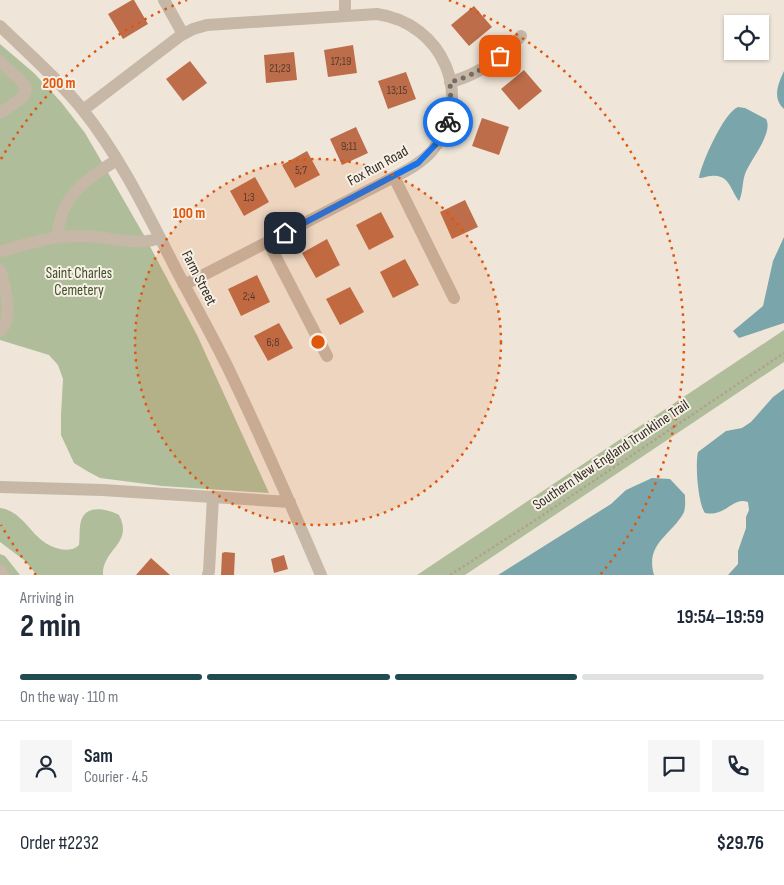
<!DOCTYPE html>
<html lang="en">
<head>
<meta charset="utf-8">
<style>
  :root { --surface:#fff; --page:#f6f6f7; --text:#1f2937; --muted:#747a83; --line:#e0e1e3; --accent:#1f4b51 }
  body { margin:0; font-family:"Sofia Sans Condensed",sans-serif; background:var(--page); color:var(--text); height:100vh; display:flex; flex-direction:column; font-size:19px; white-space:nowrap }
  * { box-sizing:border-box; margin:0 }
  p { font-size:16px; color:var(--muted) }
  .icon { flex:none; width:28px; height:28px; fill:none; stroke:currentColor; stroke-width:2; stroke-linecap:round; stroke-linejoin:round }
  .map { position:relative; height:575px; overflow:hidden }
  .side { display:flex; flex-direction:column; background:var(--surface); flex:1 }
  .side>* { flex:none }
  .tools { position:absolute; left:724px; top:15px; display:grid; gap:10px }
  .tools a { display:grid; place-items:center; width:45px; height:45px; border-radius:0px; background:var(--surface); box-shadow:0 1px 4px #0004; font-size:25px }
  .pin { position:absolute; display:grid; place-items:center; width:42px; height:42px; color:#fff; margin:-21px; border-radius:10px; box-shadow:0 2px 8px #0006 }
  .courier { position:absolute; display:grid; place-items:center; width:50px; height:50px; margin:-25px; border:4px solid #1a73e8; border-radius:50%; background:#fff; color:#222; box-shadow:0 1px 6px #0007 }
  .headline em { font-style:normal; font-weight:700 }
  .headline div { display:flex; flex-direction:column-reverse }
  .headline { display:flex; align-items:center; justify-content:space-between; height:85px; padding:0 20px }
  h1 { font-size:32px; font-weight:700; line-height:38px }
  .bar { display:grid; grid-template-columns:repeat(4,1fr); gap:8px 5px; align-content:center; height:60px; padding:0 20px }
  .bar i { height:6px; border-radius:4px; background:var(--line) }
  .bar .current { background:var(--accent) }
  .bar p { grid-column:span 4 }
  .line { display:flex; align-items:center; gap:12px; padding:0 20px; border-top:1px solid var(--line) }
  .line div { flex:1 }
  .round { display:grid; place-items:center; flex:none; width:52px; height:52px; border-radius:0px; background:var(--page) }
  .map>svg:first-child { display:block }
</style>
</head>
<body>
<div class="map">
<svg width="784" height="575" viewBox="0 0 784 575">
  <rect width="100%" height="100%" fill="#efe6d9"/>
  <path fill="#afbd9a" d="M0 44 34 73 61 102 85 133 103 164 145 237 197 335 269 493 162 486 100 478 87 471 74 463 61 435V415L63 379 58 365 49 355 0 340Z
    M784 330V362L465 575H417Z
    M0 508C17 510 26 525 37 536 46 546 68 556 79 545 80 537 79 528 81 521 86 504 107 509 119 515 134 544 102 549 103 575H37L24 560 0 542Z
    M0 554 5 556 20 575H0Z"/>
  <path fill="#7aa5aa" d="M784 71V109C772 98 778 84 784 71Z
    M738 107 745 108 766 119C774 133 750 160 745 174 742 183 743 193 739 201 730 190 730 174 711 176 707 176 704 178 699 178 701 164 724 112 738 107Z
    M784 237V323L739 338 733 331 763 306 773 261Z
    M784 389V575H728L738 564V551L746 528V517L749 510 748 502C732 496 727 517 705 513 698 504 695 464 698 452L726 431 742 428 751 422 773 397Z
    M652 478 670 479 685 495C685 500 686 509 683 514 670 536 645 544 654 575H498L611 504 626 490Z"/>
  <path fill="#bd6d49" d="M132 0H134L148 24 123 39 108 14Z
    M474 6 492 27 469 46 451 25Z
    M353 45 357 73 328 77 324 50Z
    M294 52 297 80 266 83 264 55Z
    M190 61 207 83 183 101 166 79Z
    M524 70 542 91 519 110 501 89Z
    M406 72 416 99 388 109 378 81Z
    M482 118 509 127 499 155 472 146Z
    M356 127 368 153 342 165 330 139Z
    M307 151 320 175 295 188 282 165Z
    M255 177 269 202 244 216 230 191Z
    M465 200 478 227 452 239 440 212Z
    M381 212 394 237 369 250 356 225Z
    M327 239 340 265 316 278 302 253Z
    M405 259 419 285 393 298 380 272Z
    M257 275 270 302 241 316 228 289Z
    M350 287 364 312 340 325 326 299Z
    M279 323 293 348 268 361 254 336Z
    M225 552 235 553 234 575H221L222 553Z
    M284 555 288 569 274 573 271 559Z
    M151 558 170 575H136Z"/>
  <g fill="none" stroke-linecap="round" stroke-linejoin="round">
    <path stroke="#b2a191" stroke-width="2.5" stroke-dasharray="2.5 2.5" stroke-linecap="butt" d="M450 575 534 521 784 353"/>
    <path stroke="#c6b7a6" stroke-width="12" d="M164 0 183 34
      M345 15V0
      M0 26C28 53 58 79 82 109 122 159 150 219 179 275 196 307 214 339 230 372 262 439 292 507 321 575
      M0 61 21 81 26 88 24 95 22 98 0 113
      M450 82C479 75 501 58 521 36
      M83 110 180 36 193 29 207 25 377 14C443 23 476 98 432 151 421 163 408 170 394 177L184 285
      M394 177 454 298
      M57 236C59 227 60 217 64 209 74 187 97 172 117 160
      M268 242 327 356
      M3 251C29 243 55 235 83 236 108 236 136 247 160 238
      M0 270C5 285 14 320 0 331
      M0 487 102 490 290 502
      M0 570 3 575
      M208 575 209 571 213 497"/>
  </g>
  <g fill="none" stroke-linecap="round" stroke-linejoin="round">
    <path stroke="#756c65" stroke-width="5" stroke-dasharray="0 9" d="M448 122 451 104 450 82C470 77 485 68 500 56"/>
    <path stroke="#1a73e8" stroke-width="6" d="M285 233 418 163 436 144 448 122"/>
  </g>
  <circle cx="318" cy="342" r="183" fill="#df570d" fill-opacity=".12"/>
  <g fill="none" stroke="#df570d" stroke-width="2.5" stroke-dasharray="2.5 5">
    <circle cx="318" cy="342" r="183"/>
    <path d="M36 575A366 366 0 0 1 1 525M1 159A366 366 0 0 1 187 0M449 0A366 366 0 0 1 600 575"/>
  </g>
  <g text-anchor="middle" dominant-baseline="central" stroke-width="4" stroke-linejoin="round" paint-order="stroke">
    <g font-size="12" fill="#563c2f">
      <text x="341" y="61">17;19</text>
      <text x="280" y="68">21;23</text>
      <text x="397" y="90">13;15</text>
      <text x="349" y="146">9;11</text>
      <text x="301" y="170">5;7</text>
      <text x="249" y="197">1;3</text>
      <text x="249" y="296">2;4</text>
      <text x="273" y="342">6;8</text>
    </g>
    <g font-size="15" fill="#332b26" stroke="#f7f0e5">
      <text transform="translate(378 166) rotate(-29)">Fox Run Road</text>
      <text transform="translate(199 278) rotate(63)">Farm Street</text>
      <text transform="translate(611 455) rotate(-34)">Southern New England Trunkline Trail</text>
    </g>
    <g font-size="15" fill="#404f2c" stroke="#f7f0e5">
      <text x="79" y="273">Saint Charles<tspan x="79" dy="17">Cemetery</tspan></text>
    </g>
  </g>
  <circle cx="318" cy="342" r="8" fill="#df570d" stroke="#f7f0e5" stroke-width="2.5"/>
  <g font-size="15" text-anchor="middle" font-weight="bold" fill="#df570d" stroke="#f7f0e5" stroke-width="4" stroke-linejoin="round" paint-order="stroke">
    <text x="59" y="88">200 m</text>
    <text x="189" y="218">100 m</text>
  </g>
</svg>
<div class="tools">
<a><svg class="icon" aria-label="locate" viewBox="0 0 24 24"><circle cx="12" cy="12" r="6"/><path d="M12 2v4M12 18v4M2 12h4M18 12h4"/></svg></a>
</div>
<div class="pin" style="left:500px;top:56px;background:#ea580c"><svg class="icon" aria-label="bag" viewBox="0 0 24 24"><path d="M5 8h14l-1 12H6zM9 8a3 3 0 0 1 6 0"/></svg></div>
<div class="pin" style="left:285px;top:233px;background:#1f2937"><svg class="icon" aria-label="home" viewBox="0 0 24 24"><path d="M3 11l9-7 9 7M6 9v11h12V9"/></svg></div>
<div class="courier" style="left:448px;top:122px"><svg class="icon" aria-label="bike" viewBox="0 0 24 24"><circle cx="6" cy="16" r="4"/><circle cx="18" cy="16" r="4"/><path d="M6 16l4-8h5l3 8M10 8l3 8H6M13 5h3"/></svg></div>
</div>
<section class="side">
<div class="headline"><div><h1>2 min</h1><p>Arriving in</p></div><em>19:54–19:59</em></div>
<div class="bar"><i class="current"></i><i class="current"></i><i class="current"></i><i></i><p>On the way · 110 m</p></div>
<div class="line" style="height:90px"><a class="round"><svg class="icon" aria-label="person" viewBox="0 0 24 24"><circle cx="12" cy="8" r="4"/><path d="M4 21q1-7 8-7t8 7"/></svg></a><div><b>Sam</b><p>Courier · 4.5</p></div><a class="round"><svg class="icon" aria-label="chat" viewBox="0 0 24 24"><path d="M4 5h16v11H9l-5 4z"/></svg></a><a class="round"><svg class="icon" aria-label="phone" viewBox="0 0 24 24"><path d="M5 4h4l2 5-3 2q2 4 5 5l2-3 5 2v4C11 20 4 13 5 4z"/></svg></a></div>
<div class="line" style="height:65px"><div>Order #2232</div><b>$29.76</b></div>
</section>
</body>
</html>
